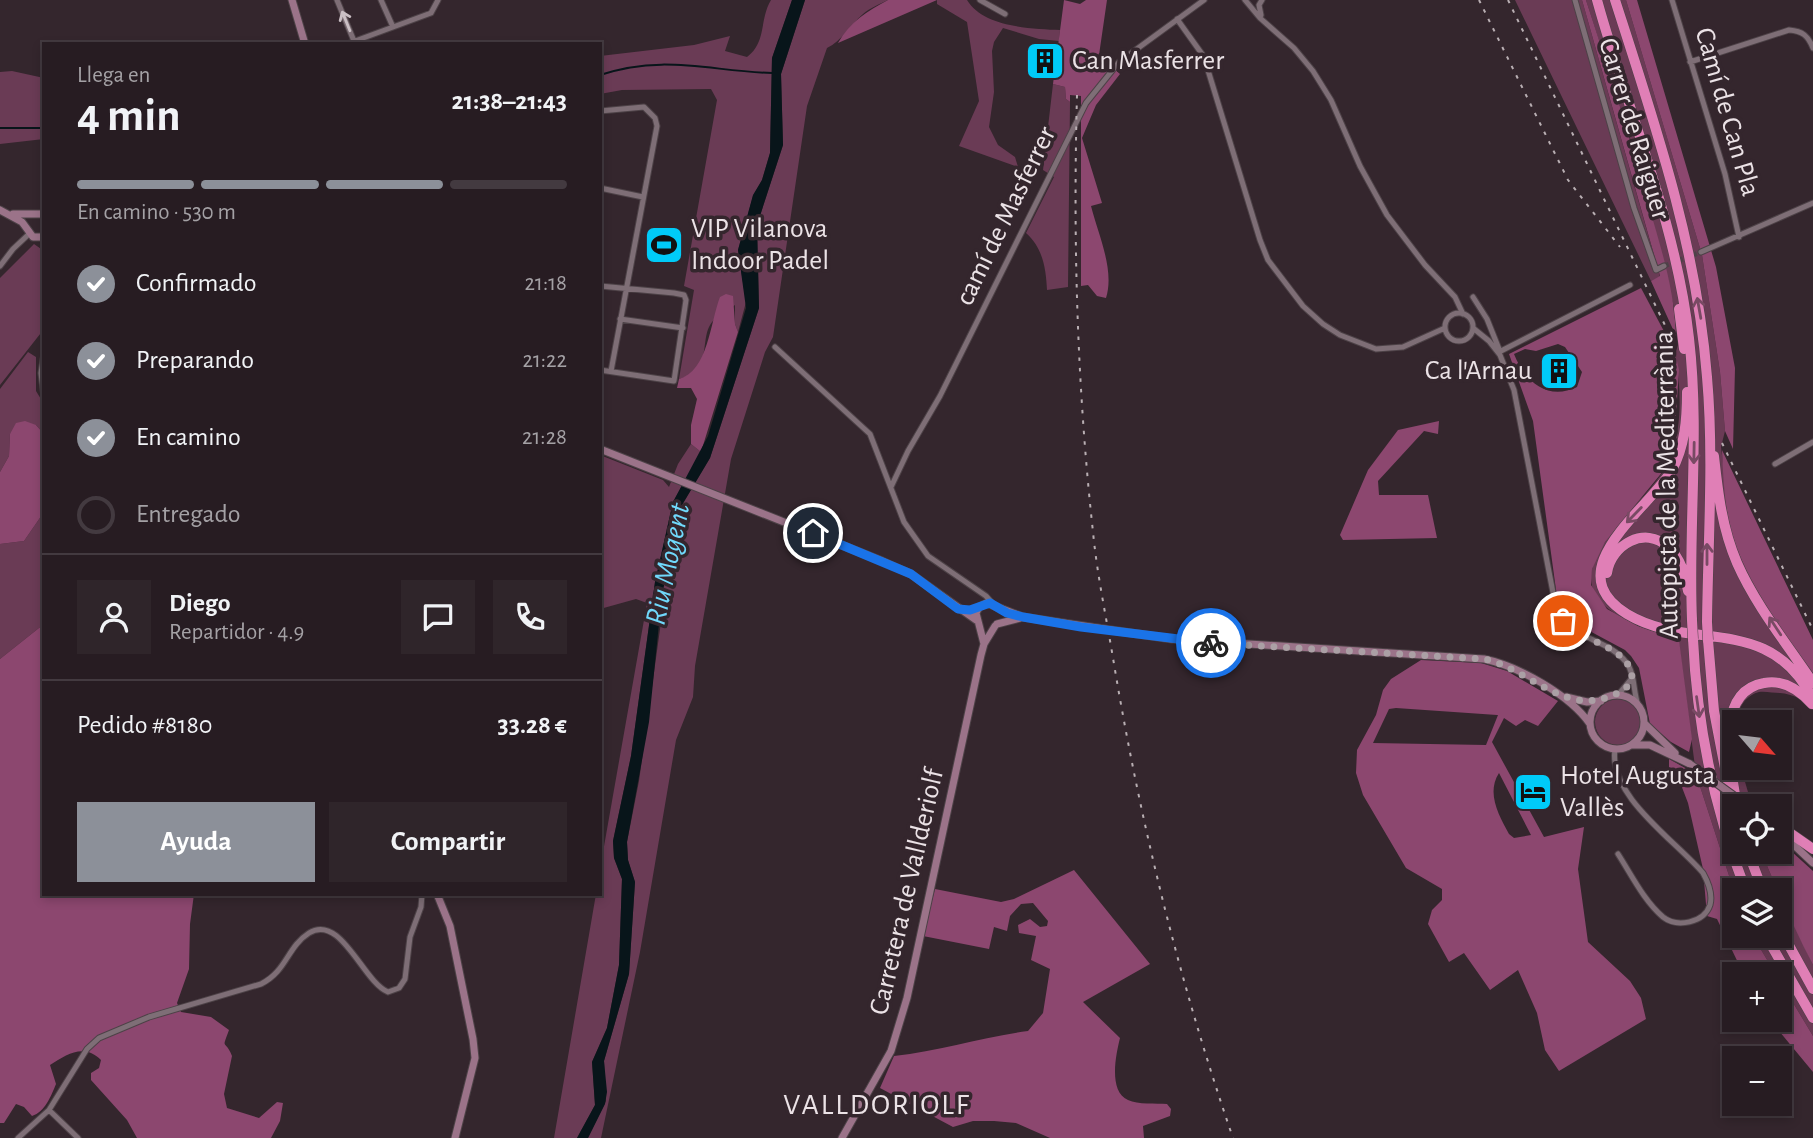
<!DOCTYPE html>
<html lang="es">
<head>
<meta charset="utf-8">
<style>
  :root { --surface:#271c22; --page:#2f252a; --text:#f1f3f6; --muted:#a4a1a5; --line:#433a40; --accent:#8c9099 }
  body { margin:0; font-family:"Alegreya Sans",sans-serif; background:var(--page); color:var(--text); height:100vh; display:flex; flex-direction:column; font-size:26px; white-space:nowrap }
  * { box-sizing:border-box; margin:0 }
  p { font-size:23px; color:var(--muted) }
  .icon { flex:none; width:38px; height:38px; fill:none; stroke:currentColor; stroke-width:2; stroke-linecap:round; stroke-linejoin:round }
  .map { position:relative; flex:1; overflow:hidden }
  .details { position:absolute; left:42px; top:42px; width:560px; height:854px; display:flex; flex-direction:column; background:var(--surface); border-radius:0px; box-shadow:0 4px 10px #0003,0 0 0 2px var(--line) }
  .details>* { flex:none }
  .needle { width:46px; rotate:118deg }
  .fabs { position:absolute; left:1722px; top:710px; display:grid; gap:14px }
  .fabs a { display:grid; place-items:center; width:70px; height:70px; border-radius:0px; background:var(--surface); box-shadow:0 4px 10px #0003,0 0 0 2px var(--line); font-size:35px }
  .pin { position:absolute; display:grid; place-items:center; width:60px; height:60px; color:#fff; margin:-30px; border:4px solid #fff; border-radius:50%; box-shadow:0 2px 7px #0007 }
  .courier { position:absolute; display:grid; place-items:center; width:70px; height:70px; margin:-35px; border:5px solid #1a73e8; border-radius:50%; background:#fff; color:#222; box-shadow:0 2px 9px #0007 }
  .head em { font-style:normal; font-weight:700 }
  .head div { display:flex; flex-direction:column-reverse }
  .head { display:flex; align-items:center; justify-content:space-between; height:119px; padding:0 35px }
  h1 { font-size:46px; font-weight:700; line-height:52px }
  .bar { display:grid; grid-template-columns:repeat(4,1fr); gap:10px 7px; align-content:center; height:84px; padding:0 35px }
  .bar i { height:9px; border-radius:5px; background:var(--line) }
  .bar .selected { background:var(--accent) }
  .bar p { grid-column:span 4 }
  .line { display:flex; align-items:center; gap:18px; padding:0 35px; border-top:2px solid var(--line) }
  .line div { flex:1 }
  .round { display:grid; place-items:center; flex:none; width:74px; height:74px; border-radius:0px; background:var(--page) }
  ol { padding:0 35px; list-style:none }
  li { display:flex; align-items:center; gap:21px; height:77px }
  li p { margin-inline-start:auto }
  li .icon { padding:7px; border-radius:50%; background:var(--accent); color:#fff; stroke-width:4 }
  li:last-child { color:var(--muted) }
  li i { width:38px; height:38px; border:4px solid var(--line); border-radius:50% }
  .cta { display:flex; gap:14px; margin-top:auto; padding:14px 35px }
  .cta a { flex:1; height:80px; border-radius:0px; background:var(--accent); color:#fff; font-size:28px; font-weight:700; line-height:80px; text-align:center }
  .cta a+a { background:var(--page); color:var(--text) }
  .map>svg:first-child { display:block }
</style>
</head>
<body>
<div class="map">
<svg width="1813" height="1138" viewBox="0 0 1813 1138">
  <rect width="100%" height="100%" fill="#34262d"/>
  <path fill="#6a3b55" d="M771 0H792L772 58 770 153 762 180 753 196 738 250 746 302 738 332 735 324V305C728 310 718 315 713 321 698 337 715 369 679 379L694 290 684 286 717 100 711 89 622 90 600 94V56L694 45 730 36 725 51 747 57C767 42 759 20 771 0Z
    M805 0H888C880 4 870 8 863 14 850 25 842 41 827 48L807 106 773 337 765 352 731 459 695 666 693 697 676 740 640 952 601 1138H588L606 1101 604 1061 629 974 635 882 628 860 627 842 639 781 661 622 662 594 682 505 710 458 759 308 757 225 783 145 781 74Z
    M937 0H967C983 27 1031 29 1060 30L1059 41 1039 39 1003 28 994 42 992 51 994 92 989 127 998 145 1015 157 1018 167 959 146 979 101 967 22 937 4Z
    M1515 0H1582L1660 277 1651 281Z
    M1586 0H1626L1702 255 1720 372 1725 431 1721 447 1730 523 1739 552 1759 592 1813 673V710C1807 700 1792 694 1780 693 1774 693 1765 691 1759 692 1729 700 1734 745 1734 768H1741L1750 799 1761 807H1734V852H1761L1778 891H1734L1696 774 1678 637C1656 634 1637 625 1618 615 1545 574 1641 509 1664 470 1668 465 1670 457 1672 451 1683 423 1680 385 1676 356 1675 350 1679 346 1678 341 1677 332 1676 324 1676 315L1630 138Z
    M12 71 44 78V139L0 144V72Z
    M1053 84 1065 87 1066 99 1070 102 1068 287 1047 290C1046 269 1043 248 1026 233L1054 177 1043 170Z
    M34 244 44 251V329L0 385V278Z
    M28 352 36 357V391L44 404V434L36 425 10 434 9 456 0 472V389Z
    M691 444 701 452 673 502 655 582 631 756 613 841 614 858 622 879 619 965 607 1028 592 1062 595 1105 577 1138H554L596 894H600V869L647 603 636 599 600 609V455L663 480 669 487 678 464Z
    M44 512V624L0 659V544L24 541Z
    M1595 722a23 23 0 1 1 46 0a23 23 0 1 1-46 0Z
    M1780 895 1813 965V1036L1780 981V975H1776L1753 936H1780Z"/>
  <path fill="#8c476f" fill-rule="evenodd" d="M888 0H937L838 43C850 22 867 11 888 0Z
    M1064 0 1080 4 1086 0H1107L1099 55 1120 74 1096 105 1082 138 1102 203 1091 206C1098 234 1115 270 1106 298L1097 296 1088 285 1081 286V96L1070 95V102L1066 99 1065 87 1053 84Z
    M1582 0H1586C1609 70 1631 140 1650 210 1662 251 1675 293 1676 336L1651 281 1660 276Z
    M1626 0H1637L1716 267 1735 368 1733 449 1725 431 1720 372 1702 255Z
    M1641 288 1675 352 1679 370 1674 445 1664 470 1605 542 1592 569 1591 585 1607 609 1638 626 1679 640 1692 739 1689 752 1671 742 1650 724 1639 668 1631 656 1625 650 1584 628 1557 597 1533 421 1509 354ZM1558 344 1565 347 1582 372 1577 387C1548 401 1525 382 1514 354L1525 349 1536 351Z
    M726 294 733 296 735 324 738 332 701 452 691 444V425L697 399 691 388H677L679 379C708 371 710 323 720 297Z
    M25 421 36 425 44 434V512L24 541 0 544V472L9 456 10 434 16 423Z
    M1439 421 1438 434 1424 431 1378 481 1379 495H1428L1437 538 1343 540 1340 535 1368 470 1398 430Z
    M1722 450 1813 640V673C1781 627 1741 577 1729 521 1724 498 1723 474 1722 450Z
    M44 624V894H194L190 924 189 969 177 1003 181 1012 211 1017 229 1030C221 1052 225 1038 232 1056L224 1094 227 1108 259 1118 277 1102 283 1103 280 1121 271 1138H137L127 1120 91 1080V1073L99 1068 101 1060C84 1043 67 1054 50 1065L56 1084C51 1096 45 1112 32 1116L24 1107 16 1104 4 1123H0V659Z
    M1421 660 1481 663 1507 671 1558 701 1538 726 1525 720 1516 726 1504 718 1492 742 1544 837 1584 827 1578 869 1588 942 1630 981 1641 998 1646 1019 1559 1071 1545 1050 1537 1013 1518 970 1490 990 1464 953 1449 962 1428 924 1432 910 1442 900V889L1406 868 1363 795 1356 773 1357 750 1376 715 1383 690 1391 679ZM1396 708 1497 715H1498L1486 745 1373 743 1389 709ZM1499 773 1531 835 1514 838 1509 834C1499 816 1486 793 1499 773Z
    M1669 759 1696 774 1734 891V936H1753L1776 975H1744L1717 919 1707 916 1703 869 1688 803 1678 777 1669 768Z
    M1780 841 1813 871V965C1793 926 1778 891 1761 852H1780Z
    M1074 870 1150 964 1083 1002 1120 1038C1116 1054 1108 1091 1128 1100 1138 1105 1156 1103 1167 1104L1171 1109 1170 1116 1143 1126 1144 1138H1050L1016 1123 994 1121H973L953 1127 880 1088 894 1056C940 1051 983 1037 1028 1031L1043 1013 1050 969 1031 960 1036 936 1019 933 1018 925 1030 919 1040 927 1047 926 1048 921 1033 903 1021 904 1010 916 1007 931 994 927 989 949 923 936 935 889 1001 902 1014 899Z
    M1780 981 1813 1036V1072L1770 1020H1780Z"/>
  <path fill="#08151a" d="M792 0H805L781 74 783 145 757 225 759 308 710 458 682 505 662 594 649 722 627 842 628 860 635 882 629 974 604 1061 607 1092 605 1104 588 1138H577L595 1105 592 1062 607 1028 619 965 622 879 614 858 613 841 631 756 655 582 673 502 708 436 746 308 738 250 753 195 762 180 770 153 772 58Z"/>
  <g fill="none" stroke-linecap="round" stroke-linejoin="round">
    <path stroke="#08151a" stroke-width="2" d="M600 75C663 54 709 71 772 73
      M0 128H44"/>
    <path stroke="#4f4249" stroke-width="5" stroke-dasharray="5 2.5" stroke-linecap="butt" d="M1664 266 1701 252"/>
    <g stroke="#4d4247" stroke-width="7">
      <path id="street" d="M337 0 354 41
        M381 0 393 27
        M980 0 1005 14
        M1245 0 1260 18 1294 48 1313 71 1331 100 1360 166 1387 215 1425 265 1455 297 1463 314
        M1575 0 1634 208 1656 270 1664 266
        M1672 0 1725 174 1739 237
        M1261 15 1259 5 1262 0
        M1177 19 1202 54 1207 67 1260 240 1268 260 1303 306 1323 324 1340 335 1376 349 1403 347 1445 328
        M347 44 431 13 438 0
        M1690 62 1789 30C1803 31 1808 36 1813 48
        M600 111 644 107 655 118 657 126 611 371
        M600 188 643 197
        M1701 252 1813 203
        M0 266 13 249 29 234
        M600 286 674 293 684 295 686 300 674 381 600 370
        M1473 297 1487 319 1499 349
        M1445 327a14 14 0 1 1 28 0a14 14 0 1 1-28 0Z
        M620 319 683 328
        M1473 328 1489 341 1500 355 1514 390 1556 608C1573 642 1606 637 1626 662 1635 673 1633 691 1638 705
        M775 347 870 434 904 522 928 556 986 596 993 604
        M1499 352 1630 285
        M44 353 41 373 44 397
        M1775 464 1813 442
        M891 487 908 451 940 396 1086 103 1119 62 1204 0
        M1618 695 1632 678
        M1615 749C1608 796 1675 840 1703 873 1708 882 1713 894 1710 905 1704 923 1677 928 1663 917 1644 901 1631 874 1618 854
        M49 1110 78 1138
        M18 1138 49 1110 87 1049 99 1038 149 1017 261 984C287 971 287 947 309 933 341 913 363 982 388 992L399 988 405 979 410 937 421 907 422 894"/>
    </g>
    <g stroke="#4d4247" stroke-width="9">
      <path id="secondary" d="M292 0 305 44
        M0 210 22 222 33 237H44
        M13 214H44
        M600 449 882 561 911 574 976 620
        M997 624 1020 618
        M984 644 976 613 979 607 987 603 1023 617 1172 639 1484 659C1518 666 1570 695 1590 724
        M1590 722a27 27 0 1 1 54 0a27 27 0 1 1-54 0Z
        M1566 697 1587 702 1601 701
        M1644 723 1675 753
        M1632 745H1650L1690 764
        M1780 832 1813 863
        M437 894 450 926 473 1039 475 1058 455 1138
        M842 1138 891 1051 907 998 981 655 984 644 995 626"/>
    </g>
    <g stroke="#4d4247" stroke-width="11">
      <path id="highway" d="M1597 0C1628 112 1676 222 1689 338 1700 432 1688 526 1692 620
        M1615 0C1655 124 1697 247 1707 377 1714 456 1708 542 1707 622
        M1679 309 1684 349
        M1687 392C1687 419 1685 446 1672 470 1650 508 1555 570 1627 614 1692 653 1768 612 1813 699
        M1714 456C1718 493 1722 528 1737 563 1756 606 1787 644 1813 683
        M1607 573C1611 545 1645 525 1668 547 1681 558 1685 575 1688 591
        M1693 639C1697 726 1714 809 1746 891
        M1708 640 1714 711 1728 784
        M1737 807C1732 772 1712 692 1764 683 1783 679 1800 691 1812 704
        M1780 826 1813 849
        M1748 852 1763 891
        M1780 929 1813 989
        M1766 936 1813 1018"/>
    </g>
    <use href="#street" stroke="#7e6e76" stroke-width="5"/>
    <use href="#secondary" stroke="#9b7389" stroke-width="7"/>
    <use href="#highway" stroke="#e07fb6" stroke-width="10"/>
    <path stroke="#b9afb3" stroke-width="2" stroke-dasharray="3.5 7" stroke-linecap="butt" d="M1479 0 1568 180 1620 247
      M1508 0 1675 346
      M1077 95C1073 241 1077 386 1093 532 1097 574 1106 616 1113 658 1140 822 1179 981 1233 1138
      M1722 443 1813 630"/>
    <g stroke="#4d4247" stroke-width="9" stroke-linecap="butt">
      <path id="secondary-bridge" d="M1690 764 1748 806"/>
    </g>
    <g stroke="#4d4247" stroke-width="11" stroke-linecap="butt">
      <path id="highway-bridge" d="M1692 620 1693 639
        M1707 622 1708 640"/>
    </g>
    <use href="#secondary-bridge" stroke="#9b7389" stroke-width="7"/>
    <use href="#highway-bridge" stroke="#e07fb6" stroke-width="10"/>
  </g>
  <defs><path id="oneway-shaft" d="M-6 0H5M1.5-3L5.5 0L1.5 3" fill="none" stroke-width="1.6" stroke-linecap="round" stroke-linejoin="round" transform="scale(1.75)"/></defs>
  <use stroke="#cabfc4" href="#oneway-shaft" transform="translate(346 21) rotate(-112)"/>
  <g stroke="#794a64">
    <use href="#oneway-shaft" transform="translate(1699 308) rotate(-100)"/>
    <use href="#oneway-shaft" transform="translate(1694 453) rotate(91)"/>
    <use href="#oneway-shaft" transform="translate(1634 515) rotate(134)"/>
    <use href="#oneway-shaft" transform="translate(1707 554) rotate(-90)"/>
    <use href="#oneway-shaft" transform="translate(1775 626) rotate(-123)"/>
    <use href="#oneway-shaft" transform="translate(1698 707) rotate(82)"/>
  </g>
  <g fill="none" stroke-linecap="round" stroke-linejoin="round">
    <path stroke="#aba0a5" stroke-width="7" stroke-dasharray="0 12.6" d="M1211 643 1484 659C1527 668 1563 714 1608 697 1620 692 1627 691 1632 678 1630 645 1581 643 1563 621"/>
    <path stroke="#1a73e8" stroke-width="9" d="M813 533 911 574 958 609 970 610 990 603 1007 613 1023 617 1081 627 1211 643"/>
  </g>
  <defs>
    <g id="building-square" transform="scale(2.0125)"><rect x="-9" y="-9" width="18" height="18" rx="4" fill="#00cbf8" stroke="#34262d"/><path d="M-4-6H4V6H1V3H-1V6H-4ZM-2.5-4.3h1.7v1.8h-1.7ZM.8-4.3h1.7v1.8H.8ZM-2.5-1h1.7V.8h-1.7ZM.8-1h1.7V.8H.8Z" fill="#111"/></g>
    <g id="stadium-square" transform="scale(2.0125)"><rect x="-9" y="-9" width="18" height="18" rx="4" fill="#00cbf8" stroke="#34262d"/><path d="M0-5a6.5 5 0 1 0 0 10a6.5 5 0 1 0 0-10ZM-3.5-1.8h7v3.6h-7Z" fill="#111"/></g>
    <g id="hotel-square" transform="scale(2.0125)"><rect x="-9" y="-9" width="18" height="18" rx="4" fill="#00cbf8" stroke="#34262d"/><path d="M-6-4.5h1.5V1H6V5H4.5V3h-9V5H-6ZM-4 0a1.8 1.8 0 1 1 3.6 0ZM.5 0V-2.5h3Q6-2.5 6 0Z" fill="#111"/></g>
  </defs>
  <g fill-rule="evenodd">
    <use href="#building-square" x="1045" y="61"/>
    <use href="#stadium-square" x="664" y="245"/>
    <use href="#building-square" x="1559" y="371"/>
    <use href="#hotel-square" x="1533" y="792"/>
  </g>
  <g text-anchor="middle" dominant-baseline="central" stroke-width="7" stroke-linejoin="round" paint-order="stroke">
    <g font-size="28" fill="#ebe2e6" stroke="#34262d" text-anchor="start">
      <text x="1072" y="61">Can Masferrer</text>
      <text x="691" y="229">VIP Vilanova<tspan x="691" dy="32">Indoor Padel</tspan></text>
      <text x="1532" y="371" text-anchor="end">Ca l'Arnau</text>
      <text x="1560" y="776">Hotel Augusta<tspan x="1560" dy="32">Vallès</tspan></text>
    </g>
    <g font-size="28" fill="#ebe2e6" stroke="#34262d">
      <text transform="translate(1727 112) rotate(74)">Camí de Can Pla</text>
      <text transform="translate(1634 129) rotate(73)">Carrer de Raiguer</text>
      <text transform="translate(1006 216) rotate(-64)">camí de Masferrer</text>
      <text transform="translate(1667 485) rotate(-91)">Autopista de la Mediterrània</text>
      <text transform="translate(907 892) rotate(-77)">Carretera de Vallderiolf</text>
    </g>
    <g font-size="30" font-style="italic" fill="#70d9fb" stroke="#34262d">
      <text transform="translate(668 564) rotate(-78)">Riu Mogent</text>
    </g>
    <g font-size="30" letter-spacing="2" fill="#ebe2e6" stroke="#34262d">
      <text x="877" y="1105">VALLDORIOLF</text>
    </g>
  </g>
</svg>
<div class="fabs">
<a><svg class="needle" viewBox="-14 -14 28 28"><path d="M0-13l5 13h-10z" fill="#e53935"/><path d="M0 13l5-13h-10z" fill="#a4a1a5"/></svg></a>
<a><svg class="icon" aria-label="locate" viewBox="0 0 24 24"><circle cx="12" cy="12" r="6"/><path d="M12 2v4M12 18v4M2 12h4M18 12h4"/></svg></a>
<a><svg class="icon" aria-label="layers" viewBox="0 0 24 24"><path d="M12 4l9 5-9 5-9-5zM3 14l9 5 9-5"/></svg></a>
<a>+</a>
<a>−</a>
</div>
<div class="pin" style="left:1563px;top:621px;background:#ea580c"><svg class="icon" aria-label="bag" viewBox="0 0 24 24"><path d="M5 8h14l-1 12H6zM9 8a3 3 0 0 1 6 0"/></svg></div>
<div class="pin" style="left:813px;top:533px;background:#1f2937"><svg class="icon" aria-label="home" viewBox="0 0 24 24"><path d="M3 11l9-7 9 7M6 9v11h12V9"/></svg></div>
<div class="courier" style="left:1211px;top:643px"><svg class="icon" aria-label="bike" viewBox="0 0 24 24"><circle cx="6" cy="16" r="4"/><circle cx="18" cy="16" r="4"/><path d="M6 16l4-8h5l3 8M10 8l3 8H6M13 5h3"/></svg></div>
<section class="details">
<div class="head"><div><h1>4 min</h1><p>Llega en</p></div><em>21:38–21:43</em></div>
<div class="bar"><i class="selected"></i><i class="selected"></i><i class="selected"></i><i></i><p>En camino · 530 m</p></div>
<ol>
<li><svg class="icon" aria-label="check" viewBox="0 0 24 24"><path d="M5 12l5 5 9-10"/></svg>Confirmado<p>21:18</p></li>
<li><svg class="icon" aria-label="check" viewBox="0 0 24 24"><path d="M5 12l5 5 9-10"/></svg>Preparando<p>21:22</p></li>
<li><svg class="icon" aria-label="check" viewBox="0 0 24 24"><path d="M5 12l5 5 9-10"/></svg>En camino<p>21:28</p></li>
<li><i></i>Entregado</li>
</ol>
<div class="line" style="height:126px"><a class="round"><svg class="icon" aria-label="person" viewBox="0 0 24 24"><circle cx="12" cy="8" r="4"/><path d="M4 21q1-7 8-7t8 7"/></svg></a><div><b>Diego</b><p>Repartidor · 4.9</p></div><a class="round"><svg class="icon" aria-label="chat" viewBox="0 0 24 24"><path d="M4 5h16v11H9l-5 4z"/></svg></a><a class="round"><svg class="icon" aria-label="phone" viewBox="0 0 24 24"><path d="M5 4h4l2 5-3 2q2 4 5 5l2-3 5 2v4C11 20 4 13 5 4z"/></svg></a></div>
<div class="line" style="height:91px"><div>Pedido #8180</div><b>33.28 €</b></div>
<div class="cta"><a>Ayuda</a><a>Compartir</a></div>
</section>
</div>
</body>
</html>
